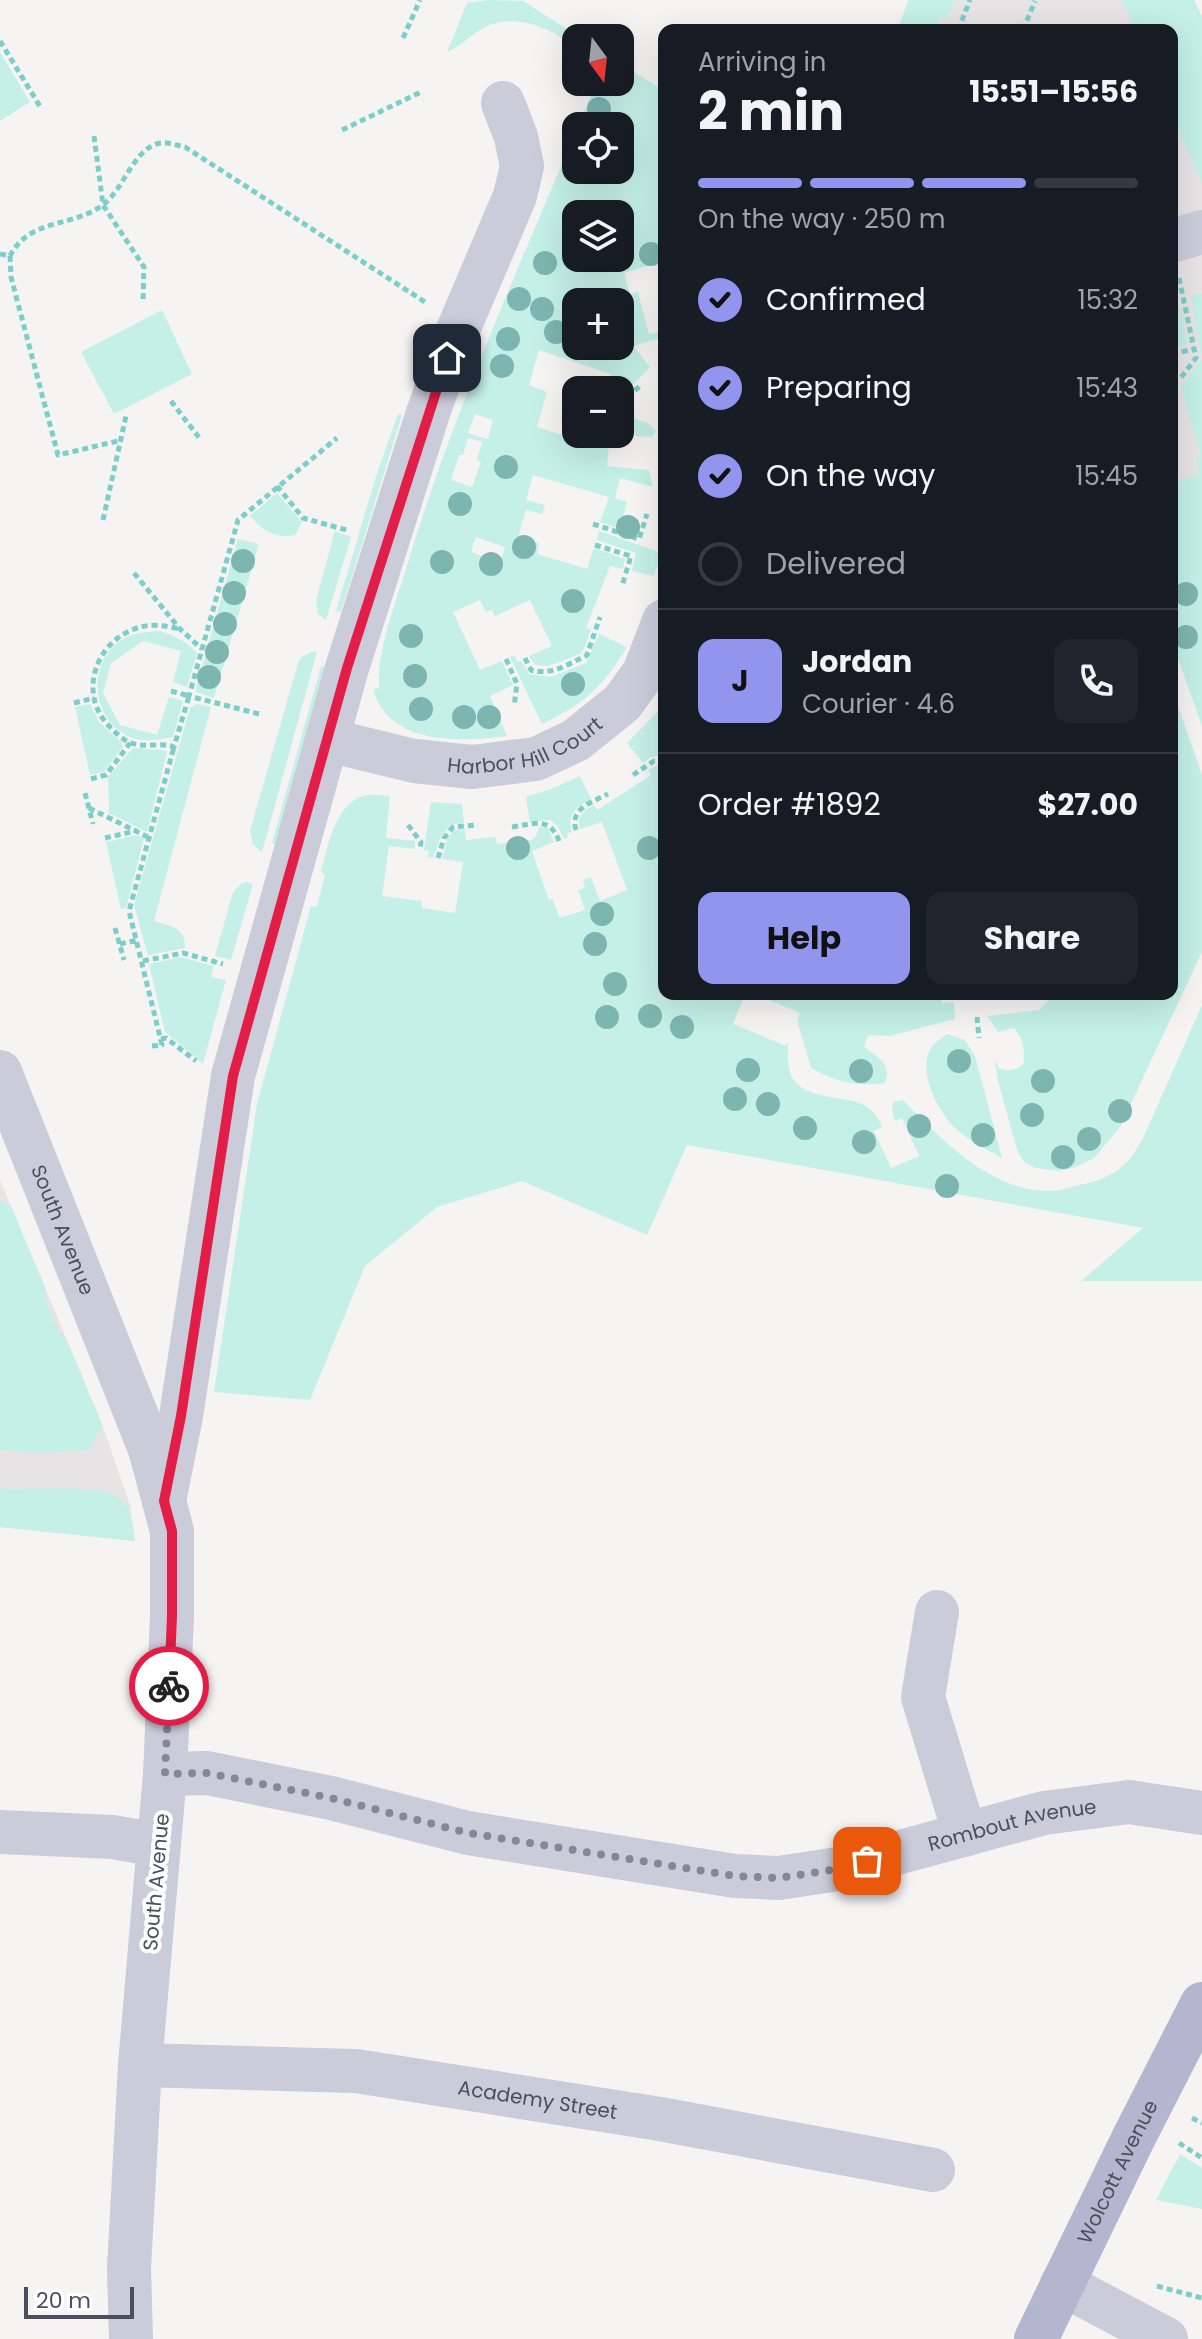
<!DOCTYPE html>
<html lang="en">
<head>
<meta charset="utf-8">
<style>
  :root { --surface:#171b24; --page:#20242c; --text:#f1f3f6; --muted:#9ea1a6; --line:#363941; --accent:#9295ed }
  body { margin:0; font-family:Poppins,sans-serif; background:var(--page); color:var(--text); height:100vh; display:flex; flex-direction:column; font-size:30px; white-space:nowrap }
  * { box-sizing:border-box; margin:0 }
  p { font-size:26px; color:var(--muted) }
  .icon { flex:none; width:44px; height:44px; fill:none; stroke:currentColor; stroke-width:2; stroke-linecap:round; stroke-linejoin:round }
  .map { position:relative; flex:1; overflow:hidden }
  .drawer { position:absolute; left:658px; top:24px; width:520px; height:976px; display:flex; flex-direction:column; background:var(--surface); border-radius:16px; box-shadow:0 8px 32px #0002 }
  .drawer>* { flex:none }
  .needle { width:52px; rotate:165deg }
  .fabs { position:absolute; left:562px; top:24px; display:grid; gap:16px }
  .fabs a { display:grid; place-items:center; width:72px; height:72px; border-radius:16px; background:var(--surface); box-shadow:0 8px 32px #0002; font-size:40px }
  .scale { position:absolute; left:24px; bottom:20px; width:110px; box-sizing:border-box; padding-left:8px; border:4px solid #4b4d60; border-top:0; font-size:22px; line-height:28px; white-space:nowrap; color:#4b4d60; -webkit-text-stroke:6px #fff; paint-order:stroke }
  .pin { position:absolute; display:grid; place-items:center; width:68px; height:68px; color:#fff; margin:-34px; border-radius:16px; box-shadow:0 4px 12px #0006 }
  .courier { position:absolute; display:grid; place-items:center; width:80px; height:80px; margin:-40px; border:6px solid #e11d48; border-radius:50%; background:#fff; color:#222; box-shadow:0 2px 10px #0007 }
  .head em { font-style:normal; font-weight:700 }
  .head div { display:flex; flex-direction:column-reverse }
  .head { display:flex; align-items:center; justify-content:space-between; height:136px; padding:0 40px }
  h1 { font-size:52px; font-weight:700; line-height:60px }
  .bar { display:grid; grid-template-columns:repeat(4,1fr); gap:12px 8px; align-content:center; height:96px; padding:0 40px }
  .bar i { height:10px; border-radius:6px; background:var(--line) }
  .bar .current { background:var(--accent) }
  .bar p { grid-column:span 4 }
  .line { display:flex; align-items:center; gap:20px; padding:0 40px; border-top:2px solid var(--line) }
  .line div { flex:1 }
  .round { display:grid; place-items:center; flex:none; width:84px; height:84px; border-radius:16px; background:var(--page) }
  ol { padding:0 40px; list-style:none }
  li { display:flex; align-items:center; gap:24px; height:88px }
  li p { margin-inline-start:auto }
  li .icon { padding:8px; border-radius:50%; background:var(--accent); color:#111; stroke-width:4 }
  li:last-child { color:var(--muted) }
  li i { width:44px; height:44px; border:4px solid var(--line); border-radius:50% }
  .primary-button { display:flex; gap:16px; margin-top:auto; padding:16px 40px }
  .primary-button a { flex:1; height:92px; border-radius:16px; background:var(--accent); color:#111; font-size:32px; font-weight:700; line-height:92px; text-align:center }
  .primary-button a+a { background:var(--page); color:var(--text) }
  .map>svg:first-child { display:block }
</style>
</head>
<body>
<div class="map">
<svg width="1202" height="2339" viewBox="0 0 1202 2339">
  <rect width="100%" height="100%" fill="#f5f4f3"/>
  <path fill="#e6e4e5" d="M909 0H1194L1202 17V559L1172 549V30H897Z
    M0 1180 102 1424 130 1505 135 1541 0 1527Z"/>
  <path fill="#c4f0e7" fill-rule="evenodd" d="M488 0 523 1 581 38H576V47C547 26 511 10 478 31 467 39 459 47 447 52L467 3Z
    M909 0H955L947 18 940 16 935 30H897Z
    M1122 0H1194L1202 17V183L1172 115V30H1135Z
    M0 52 30 102 0 121Z
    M620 64 664 90V261L624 273 630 294 638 292 649 334 660 331 661 338 633 346 650 367 620 398V390H607L611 374 539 350 529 385 547 392 537 427 584 442 587 434H610L607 466 649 470 653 487 620 478 615 498 627 502 622 521 638 526 635 534 600 522 609 497 533 475 526 500 545 505 542 514 526 510 518 537 539 543 537 554 587 569 594 548 625 559 623 569 610 566 586 628 591 630 582 653 563 661 547 666 535 665 529 656 552 646 530 600 495 616 492 610 486 612 480 600 453 612 480 670 502 661 513 685 490 696 507 736C462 742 388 746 373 689L379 688C377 650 395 605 406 569 451 418 515 276 576 131V170H620V126H578L593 91V82H620ZM576 214H620V258H576ZM620 302V346H576V302ZM475 414 493 420 488 439 468 433ZM468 438 482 442 477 460 481 462 472 487 451 480 459 455H463ZM476 537 505 547 500 563 471 552Z
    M1202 293V726L1172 642V496H1177L1172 483 1200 474 1196 458 1201 456 1181 387 1202 359 1191 295Z
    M1176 297 1188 343 1172 349V298Z
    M162 310 192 374 114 414 81 352Z
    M398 414 402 415 341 612 336 611 377 473Z
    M620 414 648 423 656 431 652 437 636 436 633 427 620 423Z
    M277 493 302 522 295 535C275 539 262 530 250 516Z
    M335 531 351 537 326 620 318 614 316 600Z
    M599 531 662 553 654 576 632 571 636 553 597 540Z
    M238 539 259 544 214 698 196 692V688Z
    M160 631C175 636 186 641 197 653L187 687 173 682 181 651 143 641 111 663 103 693 120 725 157 735 169 697 183 701 173 737C161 739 148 742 136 739 91 726 84 663 123 639 134 632 147 632 160 631Z
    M599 634 627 647C602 688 585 703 542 724L510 657 514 655 518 662 521 660 529 674 551 677 586 663Z
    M311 652H317L262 852 253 845 250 831 298 663 301 657Z
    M321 666 325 667 276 844 272 843Z
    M1172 689 1202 775V952L1120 1127 1094 1158 1076 1167 1059 1171 1036 1168 1024 1162 1017 1150 997 1077 995 1060 999 1068C1008 1072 1015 1070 1023 1065 1025 1050 1024 1040 1014 1028L998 1032 987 1016 1039 1010 1055 994H1172Z
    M90 704 99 722 123 744 122 748 104 772 90 775 75 707Z
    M197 704 211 707 154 921C169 926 186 927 185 948L148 955 134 905 190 708Z
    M663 706 664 755 651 757 643 763 627 743Z
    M133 748 164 750 167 752 147 832 109 813 108 777Z
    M664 764V994H745L733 1024 786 1046 788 1042C788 1051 787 1060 789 1068 796 1103 844 1093 866 1106 875 1112 878 1118 882 1127L874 1131 891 1168 919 1156 902 1118 895 1121 892 1111 893 1102 903 1100C940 1138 991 1192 1049 1191 1059 1191 1070 1187 1079 1185 1114 1178 1128 1167 1144 1136L1202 1005V1281H1081L1143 1228 687 1145 647 1235 522 1181 437 1207 365 1266 310 1400 214 1392 257 1104 311 906 317 907 325 875 321 872C328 847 336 797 370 795 377 794 384 796 390 796L386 838 415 841V849L389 846 382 896 422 901V908L455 913 463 862 442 859 447 839 454 830 465 829 466 840 496 837 497 844 532 840 536 836 539 827 548 828 554 842 532 851 549 900 552 899 560 918 585 910 578 890 585 888 583 880 591 877 600 901 627 890 602 822 580 829C576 815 583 812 594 805L597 810 651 775 648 770 656 766Z
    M580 776 591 799C576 808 566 813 572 832L567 834 568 838 564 839 557 825 550 820 530 822 526 797 551 789Z
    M431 802 462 804 464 823 452 824 441 836 433 858 428 857 429 851 424 850Z
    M136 835 144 838 126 908 121 909 106 842Z
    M247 882 253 884 231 960 215 956 233 892 241 884Z
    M181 957 214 966 211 977 226 980 203 1064 165 1032 149 964Z
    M754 994H941L942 1003 954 1002 955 1019 889 1036 868 1035 864 1047C878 1057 892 1064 885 1083 857 1087 836 1082 811 1068L797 1020 800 1013Z
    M947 1034 965 1040 975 1056 1002 1158C986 1149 967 1140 954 1127 937 1110 916 1069 932 1046 935 1042 943 1038 947 1034Z
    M0 1201 11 1206 46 1290 44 1295 56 1326 66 1339 102 1424 89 1449 39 1453 0 1449Z
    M64 1488C83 1490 119 1488 128 1509 132 1519 133 1530 135 1541L0 1527V1489Z
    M1180 2154 1202 2168V2209L1156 2200Z"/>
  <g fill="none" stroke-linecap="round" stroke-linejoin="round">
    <path stroke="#7ccec8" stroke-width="5" stroke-dasharray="6 4" stroke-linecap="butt" d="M958 30 970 0
      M1023 30 1035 1
      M403 38 420 0
      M0 41 41 108
      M342 130 421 92
      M94 136 103 205 144 267 143 300
      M0 254 10 256C30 217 74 228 104 204 126 187 136 140 167 143 172 143 179 146 185 147L425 302
      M10 256 11 277 58 455 122 440
      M1179 278 1196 358 1180 379
      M1172 354 1194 349
      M171 401 200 439
      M620 404 641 385
      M620 429V449
      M277 486 303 518 350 531
      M103 520 126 416
      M593 524 639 539 647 514
      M595 545 631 556 622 586
      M134 573 180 629 202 649
      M525 658 531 670C551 676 569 664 587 655L600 617
      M506 659 517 684 514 706
      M171 691 189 696 174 747C161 742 145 748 131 743 124 741 116 733 111 728 77 696 94 642 137 628 151 623 166 626 180 629
      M74 703 94 698
      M259 714 189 696 238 520 337 438
      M633 775 654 761 664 760
      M91 779 106 775 130 743
      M85 793 93 824
      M89 808 148 837
      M408 825 421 842 420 850
      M512 827C533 824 550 816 559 841
      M576 830C569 809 592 802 608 794
      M105 838 135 831
      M438 858 444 838 453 827 478 825
      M115 928 124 960
      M120 944 137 940
      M143 961 183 953 223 964
      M977 1017 979 1038
      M161 1039 166 1038 196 1061
      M152 1046 162 1045 129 911 174 747
      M1192 2118 1202 2123
      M1179 2143 1202 2158
      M1157 2286 1202 2298"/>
    <g stroke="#caccda" stroke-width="44">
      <path d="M1172 241 1202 232"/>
      <path id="s1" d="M328 740 414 761 472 767 536 759 576 740 622 703 644 673 664 621"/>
      <path id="s2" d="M0 1072 150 1449 172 1531V1616L165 1774 140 2065 129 2268 131 2339"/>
      <path d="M164 1501 181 1416 233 1076 347 668 428 413 455 337 515 196 522 166 516 137 503 103"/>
      <path d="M937 1612 923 1697 965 1835"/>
      <path id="s3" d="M165 1774 207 1773 331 1798 468 1833 735 1876 779 1878 838 1869 1044 1813 1129 1802 1202 1813"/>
      <path d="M0 1832 112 1837 159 1845"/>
      <path id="s4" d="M140 2065 356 2071 660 2119 933 2170"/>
      <path d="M1062 2284 1166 2339"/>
    </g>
    <path stroke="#b4b6d0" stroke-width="44" id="s5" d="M1036 2339 1133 2139 1202 2004"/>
  </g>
  <g fill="#7db6b0">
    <circle cx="599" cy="109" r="12"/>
    <circle cx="651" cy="254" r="12"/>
    <circle cx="545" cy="263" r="12"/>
    <circle cx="519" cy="299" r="12"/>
    <circle cx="542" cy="309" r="12"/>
    <circle cx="556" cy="332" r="12"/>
    <circle cx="508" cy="339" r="12"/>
    <circle cx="502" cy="366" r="12"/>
    <circle cx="506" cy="467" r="12"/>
    <circle cx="460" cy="504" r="12"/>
    <circle cx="628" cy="527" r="12"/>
    <circle cx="524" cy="547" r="12"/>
    <circle cx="243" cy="561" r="12"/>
    <circle cx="442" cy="562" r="12"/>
    <circle cx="491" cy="564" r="12"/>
    <circle cx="234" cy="593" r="12"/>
    <circle cx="1186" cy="594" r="12"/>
    <circle cx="573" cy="601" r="12"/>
    <circle cx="225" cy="624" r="12"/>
    <circle cx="411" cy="636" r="12"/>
    <circle cx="1186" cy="637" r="12"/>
    <circle cx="217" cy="652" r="12"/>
    <circle cx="415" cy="676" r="12"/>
    <circle cx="209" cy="677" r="12"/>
    <circle cx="573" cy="684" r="12"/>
    <circle cx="421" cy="709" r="12"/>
    <circle cx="464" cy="717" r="12"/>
    <circle cx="489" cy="717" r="12"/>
    <circle cx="518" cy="848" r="12"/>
    <circle cx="649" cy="848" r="12"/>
    <circle cx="602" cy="914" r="12"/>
    <circle cx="595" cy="944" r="12"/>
    <circle cx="615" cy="984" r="12"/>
    <circle cx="650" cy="1016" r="12"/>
    <circle cx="607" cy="1017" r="12"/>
    <circle cx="682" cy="1027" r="12"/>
    <circle cx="959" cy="1061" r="12"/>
    <circle cx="748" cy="1070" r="12"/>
    <circle cx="861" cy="1071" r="12"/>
    <circle cx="1043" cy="1081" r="12"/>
    <circle cx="735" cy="1099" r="12"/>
    <circle cx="768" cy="1104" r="12"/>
    <circle cx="1120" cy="1111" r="12"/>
    <circle cx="1032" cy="1115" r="12"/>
    <circle cx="919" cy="1126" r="12"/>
    <circle cx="805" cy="1128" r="12"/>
    <circle cx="983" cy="1135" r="12"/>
    <circle cx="1089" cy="1139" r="12"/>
    <circle cx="864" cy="1142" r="12"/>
    <circle cx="1063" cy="1157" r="12"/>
    <circle cx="947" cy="1186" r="12"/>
  </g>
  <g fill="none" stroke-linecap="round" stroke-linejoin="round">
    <path stroke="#868793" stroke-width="8" stroke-dasharray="0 14.4" d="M169 1686 165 1774 207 1773 331 1798 468 1833 735 1876 779 1878 838 1869 867 1861"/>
    <path stroke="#e11d48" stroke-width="10" d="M169 1686 172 1616V1531L164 1501 181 1416 233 1076 347 668 447 358"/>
  </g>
  <g text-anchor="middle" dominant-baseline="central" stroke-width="8" stroke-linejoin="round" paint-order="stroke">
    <g font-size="20" fill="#4b4d60" stroke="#fff">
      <text stroke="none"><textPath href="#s1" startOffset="204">Harbor Hill Court</textPath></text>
      <text stroke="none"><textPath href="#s2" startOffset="170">South Avenue</textPath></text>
      <text stroke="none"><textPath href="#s3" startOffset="864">Rombout Avenue</textPath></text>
      <text transform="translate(156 1882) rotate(-85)">South Avenue</text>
      <text stroke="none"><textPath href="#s4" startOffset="400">Academy Street</textPath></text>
      <text stroke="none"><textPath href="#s5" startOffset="186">Wolcott Avenue</textPath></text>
    </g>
  </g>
</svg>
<div class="fabs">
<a><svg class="needle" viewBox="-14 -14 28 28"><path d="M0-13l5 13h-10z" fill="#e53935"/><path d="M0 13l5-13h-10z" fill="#9ea1a6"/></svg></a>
<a><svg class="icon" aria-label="locate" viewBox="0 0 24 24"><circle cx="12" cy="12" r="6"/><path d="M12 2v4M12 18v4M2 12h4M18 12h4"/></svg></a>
<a><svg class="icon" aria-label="layers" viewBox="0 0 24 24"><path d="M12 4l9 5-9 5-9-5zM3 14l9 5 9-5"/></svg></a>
<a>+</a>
<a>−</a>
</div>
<div class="scale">20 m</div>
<div class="pin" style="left:867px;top:1861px;background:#ea580c"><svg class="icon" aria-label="bag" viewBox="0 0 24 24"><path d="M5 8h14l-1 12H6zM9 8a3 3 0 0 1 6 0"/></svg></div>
<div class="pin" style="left:447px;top:358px;background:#1f2937"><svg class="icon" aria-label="home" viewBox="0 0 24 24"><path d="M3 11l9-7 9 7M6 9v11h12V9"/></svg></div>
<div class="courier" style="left:169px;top:1686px"><svg class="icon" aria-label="bike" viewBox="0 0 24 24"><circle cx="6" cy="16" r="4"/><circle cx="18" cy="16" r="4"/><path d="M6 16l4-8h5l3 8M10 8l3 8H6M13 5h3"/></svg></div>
<section class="drawer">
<div class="head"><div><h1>2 min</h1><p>Arriving in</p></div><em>15:51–15:56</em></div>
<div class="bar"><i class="current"></i><i class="current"></i><i class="current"></i><i></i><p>On the way · 250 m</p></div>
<ol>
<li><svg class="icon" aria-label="check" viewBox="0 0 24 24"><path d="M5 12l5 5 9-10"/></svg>Confirmed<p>15:32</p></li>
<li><svg class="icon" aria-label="check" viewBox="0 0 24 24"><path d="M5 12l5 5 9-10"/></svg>Preparing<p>15:43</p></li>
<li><svg class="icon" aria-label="check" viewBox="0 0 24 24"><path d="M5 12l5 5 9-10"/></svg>On the way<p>15:45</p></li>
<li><i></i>Delivered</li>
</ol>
<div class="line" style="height:144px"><b class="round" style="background:var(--accent);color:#111">J</b><div><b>Jordan</b><p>Courier · 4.6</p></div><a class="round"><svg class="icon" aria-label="phone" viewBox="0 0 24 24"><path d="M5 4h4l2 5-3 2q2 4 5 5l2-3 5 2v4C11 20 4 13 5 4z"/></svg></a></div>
<div class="line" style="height:104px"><div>Order #1892</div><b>$27.00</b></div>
<div class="primary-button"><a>Help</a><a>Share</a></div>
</section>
</div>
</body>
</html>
